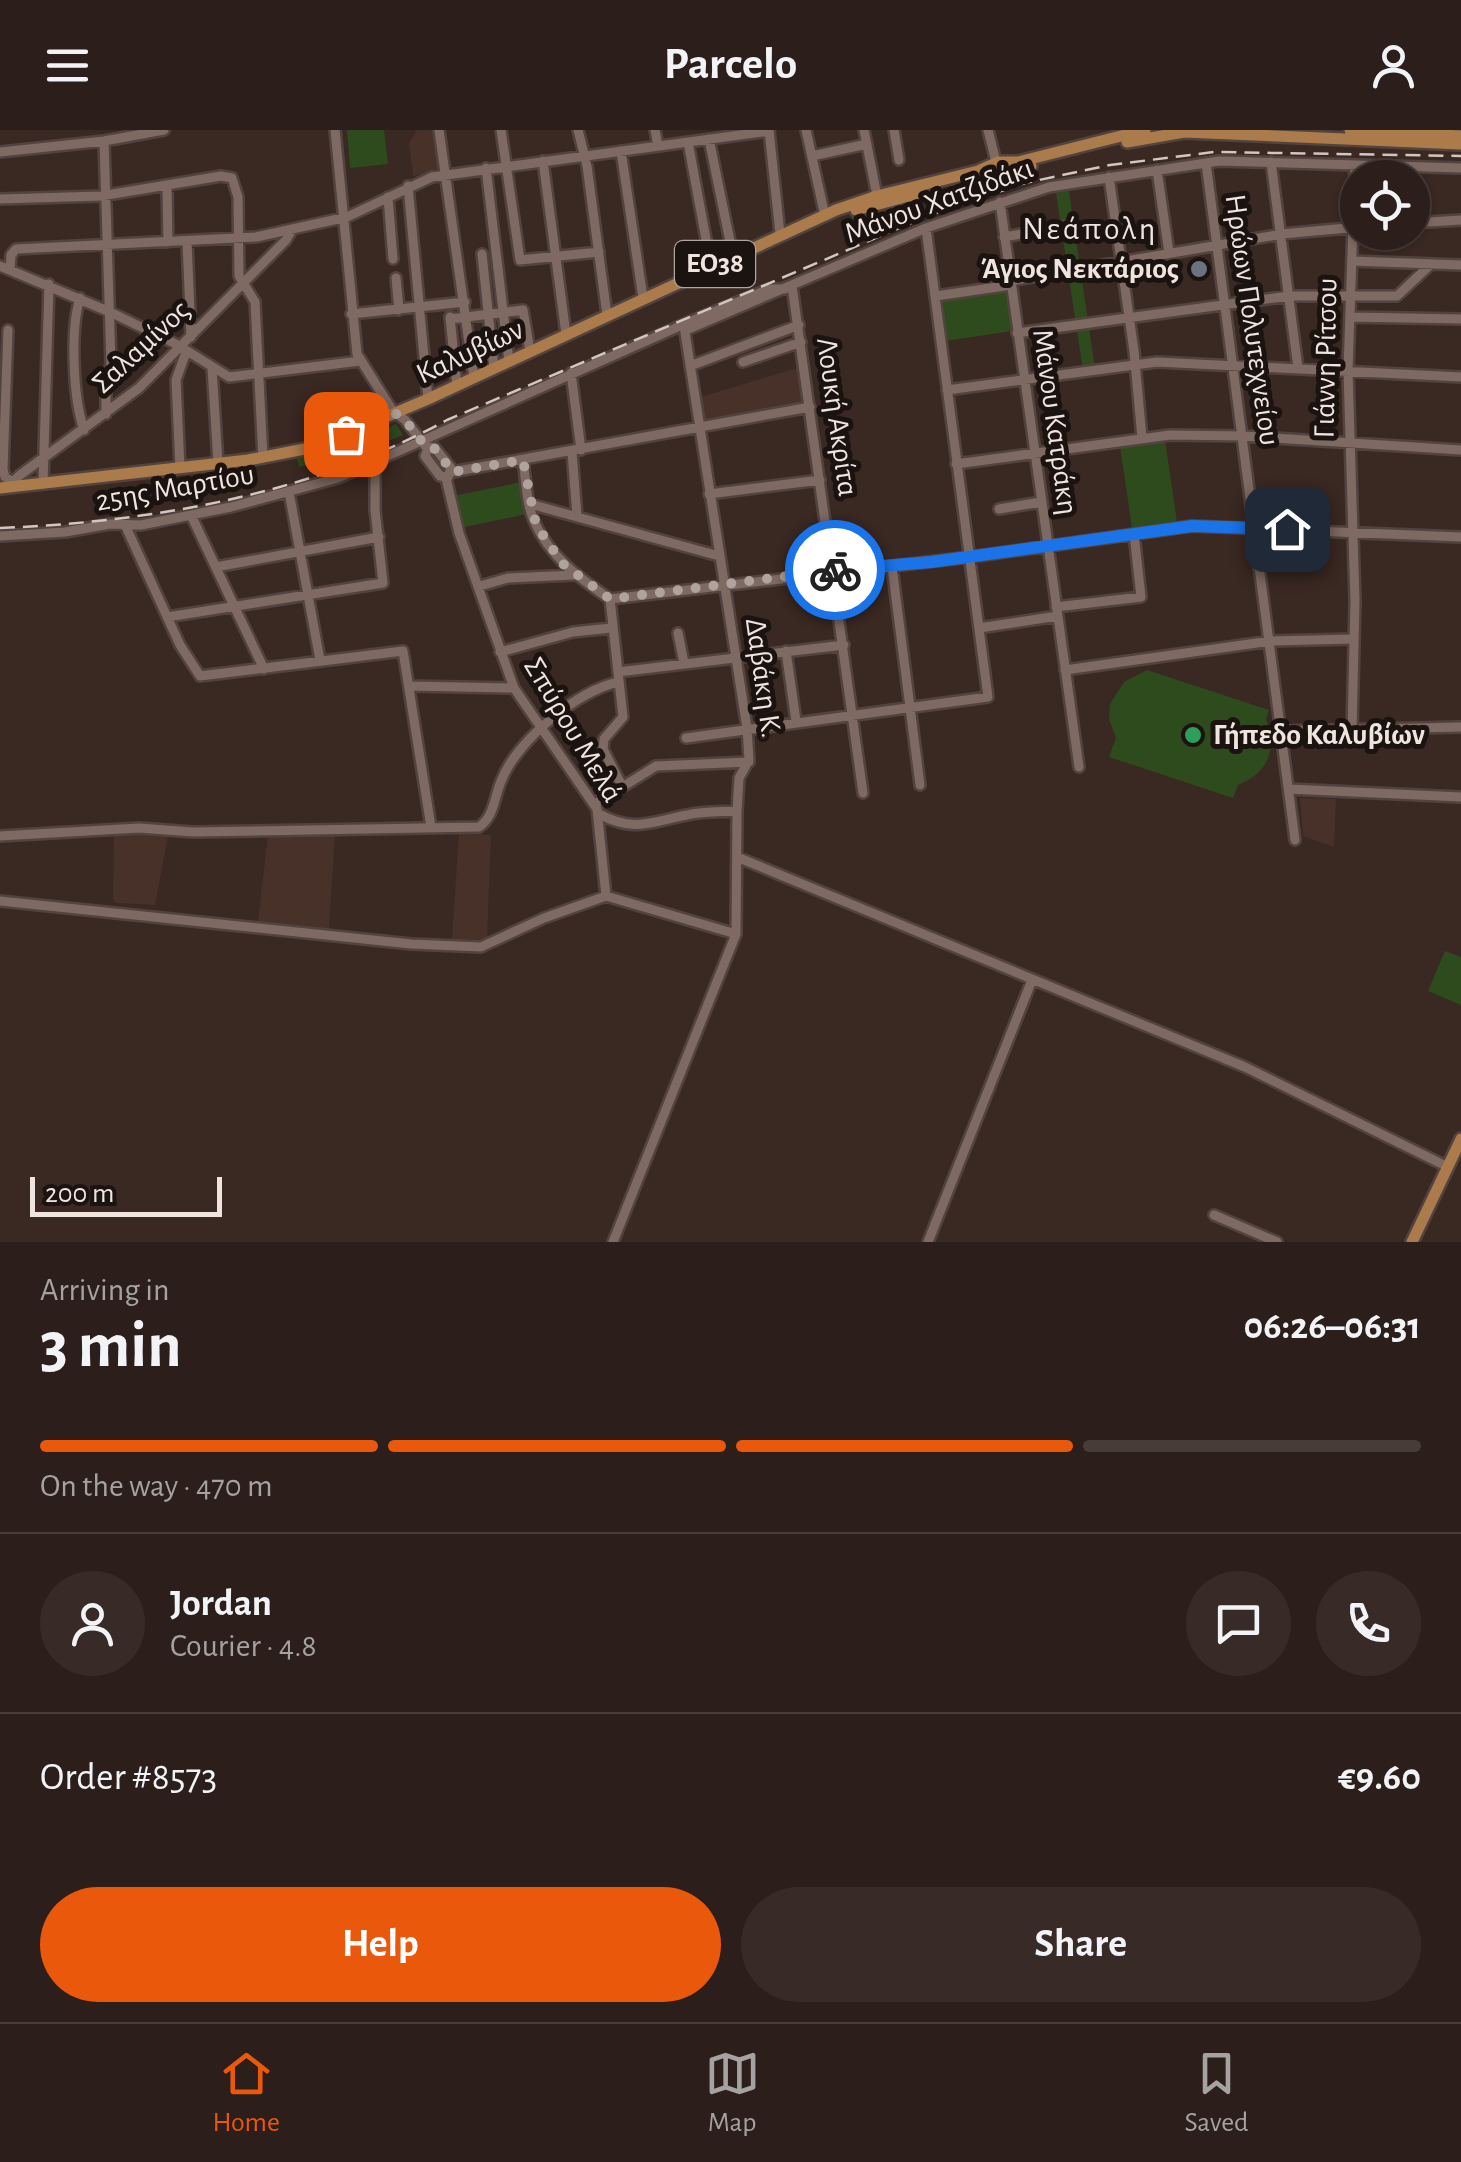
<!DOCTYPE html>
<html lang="en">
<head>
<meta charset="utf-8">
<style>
  :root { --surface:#2c1e1a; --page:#382b27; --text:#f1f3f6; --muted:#a6a2a2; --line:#483c39; --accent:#ea580c }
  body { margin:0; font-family:"Alegreya Sans",sans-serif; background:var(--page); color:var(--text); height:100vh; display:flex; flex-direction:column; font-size:38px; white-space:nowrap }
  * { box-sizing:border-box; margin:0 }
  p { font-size:32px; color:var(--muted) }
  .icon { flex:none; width:55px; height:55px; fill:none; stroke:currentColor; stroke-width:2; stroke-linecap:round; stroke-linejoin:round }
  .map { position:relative; height:1112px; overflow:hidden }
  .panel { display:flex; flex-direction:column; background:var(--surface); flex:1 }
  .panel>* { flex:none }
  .controls { position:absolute; left:1340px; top:30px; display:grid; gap:20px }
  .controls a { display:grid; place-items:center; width:90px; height:90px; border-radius:50%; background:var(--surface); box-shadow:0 2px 8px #0004,0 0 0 2px var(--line); font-size:50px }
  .scale { position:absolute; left:30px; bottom:25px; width:192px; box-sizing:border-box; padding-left:10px; border:5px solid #f0e4df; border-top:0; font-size:28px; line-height:35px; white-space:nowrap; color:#f0e4df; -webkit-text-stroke:8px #1b1310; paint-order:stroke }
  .pin { position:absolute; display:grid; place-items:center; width:85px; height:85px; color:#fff; margin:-42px; border-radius:20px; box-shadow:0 5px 15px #0006 }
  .courier { position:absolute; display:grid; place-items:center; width:100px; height:100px; margin:-50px; border:8px solid #1a73e8; border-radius:50%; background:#fff; color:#222; box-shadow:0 2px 12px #0007 }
  .headline em { font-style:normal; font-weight:700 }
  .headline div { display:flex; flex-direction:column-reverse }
  .headline { display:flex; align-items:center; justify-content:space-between; height:170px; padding:0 40px }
  h1 { font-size:65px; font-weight:700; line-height:75px }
  .bar { display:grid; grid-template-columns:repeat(4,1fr); gap:15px 10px; align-content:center; height:120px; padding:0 40px }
  .bar i { height:12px; border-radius:8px; background:var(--line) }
  .bar .active { background:var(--accent) }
  .bar p { grid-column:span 4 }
  .line { display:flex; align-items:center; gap:25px; padding:0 40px; border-top:2px solid var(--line) }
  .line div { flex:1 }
  .round { display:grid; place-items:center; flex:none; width:105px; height:105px; border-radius:52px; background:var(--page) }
  .cta { display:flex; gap:20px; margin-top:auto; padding:20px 40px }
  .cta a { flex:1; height:115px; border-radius:60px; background:var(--accent); color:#fff; font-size:40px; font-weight:700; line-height:115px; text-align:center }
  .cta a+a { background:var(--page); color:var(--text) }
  header { display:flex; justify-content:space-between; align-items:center; height:130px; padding:0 40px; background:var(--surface); font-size:45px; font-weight:700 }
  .menu { display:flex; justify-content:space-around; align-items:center; height:140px; border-top:2px solid var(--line); background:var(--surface); font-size:28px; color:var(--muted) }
  .menu a { display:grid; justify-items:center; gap:5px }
  .menu .active { color:var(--accent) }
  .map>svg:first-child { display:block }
</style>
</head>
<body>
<header><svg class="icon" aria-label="menu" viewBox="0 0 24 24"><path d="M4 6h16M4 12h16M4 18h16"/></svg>Parcelo<svg class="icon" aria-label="person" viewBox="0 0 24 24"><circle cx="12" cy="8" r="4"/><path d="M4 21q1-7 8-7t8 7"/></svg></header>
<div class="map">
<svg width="1461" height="1112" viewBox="0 0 1461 1112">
  <rect width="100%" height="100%" fill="#3a2822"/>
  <path fill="#483129" d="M417 0H434L439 40 413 46 409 13Z
    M797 238 802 273 705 293 701 267Z
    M1300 668 1336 669 1334 717 1303 706Z
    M169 701 155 775 116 773 113 769 114 703Z
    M335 703 329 799 258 791 268 704Z
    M459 703 491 705 487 810 452 809Z"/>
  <path fill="#2e4b1e" d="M347 0H384L388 34 350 38Z
    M1069 61 1095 239 1083 240 1056 63Z
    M902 73 907 92 857 113 851 87Z
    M1006 160 1012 201 945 211 939 170Z
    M396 294 403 305 357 323 299 337 297 328 349 315Z
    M1165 310 1177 392 1132 398 1120 316Z
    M522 352 527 384 460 398 453 366Z
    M1147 540 1269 580 1266 589C1278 619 1268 643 1238 655L1233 668 1109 627 1116 608 1109 589 1110 574 1124 552Z
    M1445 821 1461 827V875L1428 861Z"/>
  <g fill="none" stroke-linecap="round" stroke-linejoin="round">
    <g stroke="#52433e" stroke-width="14">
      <path id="minor" d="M335 0 357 224 392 280 405 290 427 318
        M439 0 474 248
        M501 0 520 130 599 122
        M578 0 587 36 607 185
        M655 0 658 16
        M769 0 780 104
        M806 0 825 86
        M864 0 877 66
        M894 0 899 30
        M988 0 996 32
        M709 9 733 126
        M104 11 111 234 106 253V284
        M688 12 711 136
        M621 21 643 168
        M0 22 104 11 164 0
        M812 26 867 14
        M543 31 566 204
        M1271 32 1298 238
        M1206 33 1295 710
        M486 38 509 231
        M1157 40 1169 123
        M1109 47 1134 221 1142 308
        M408 56 428 269
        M167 57 168 112
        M388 67 393 129
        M0 69 101 66 221 46 232 48 238 67 239 146 255 172 263 328
        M1000 72 1079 637
        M1412 93 1461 90
        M1004 107 1066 96
        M187 111 191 207
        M482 124 494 238
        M1352 131 1461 135
        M0 136 110 182 176 214 229 247 360 231
        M10 140 11 125 16 119 256 107 347 87 432 47 769 1
        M396 148 399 180
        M1010 151 1282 104 1358 97
        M792 156 863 663
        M936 166 1011 155
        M80 168C70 200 73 268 84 300
        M351 184 465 172
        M450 187 457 256
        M1350 187 1461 189
        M450 189 523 180 530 221
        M8 200 3 339 5 347 13 352
        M686 200 926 98 1049 57 1219 31 1461 38
        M1017 203 1289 166H1397L1429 136
        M743 232 801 212
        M690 236 799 195
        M212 238 218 333
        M571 243 581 320
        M947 260 1157 232 1461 247
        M429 317 435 318 451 338 448 347 440 346 425 326Z
        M572 322 577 386
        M523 330C526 349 526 373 534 391 550 427 579 448 610 469
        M956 334 1170 305 1243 306 1461 320
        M180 338 176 250 186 222
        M452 342 810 277
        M446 348 459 403 514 558 597 679 606 766
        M43 354 49 154
        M13 357V352L20 345 139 258 286 110 292 100
        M289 362 320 530
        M709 364 820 350
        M530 374 719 426
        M999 379 1041 372
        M191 385 264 539
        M126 397 180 515 200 546 403 521 431 697
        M0 406 65 402 110 394 141 395 231 377 338 348 689 192 769 159H785
        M216 437 379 407
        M892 437 920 655
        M480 456 508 448 574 445
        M610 469 970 427 1192 396 1461 407
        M610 469 623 587 604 609 603 619 622 656
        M1056 477 1141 467 1134 404
        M167 487 383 453 375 380V333
        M979 498 1058 486
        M678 503 684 533
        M786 521 796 591
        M500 522 573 502 611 498
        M1065 540 1271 511 1354 509
        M618 542 844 515
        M409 556 514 558
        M1352 600 1355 471 1348 241 1355 35
        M1282 601 1461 597
        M686 608 988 567 926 98
        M1289 659 1461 667
        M595 674 656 636 749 632
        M599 684C635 703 650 692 687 685 703 681 720 682 737 681
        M0 706 139 698 193 702 479 697C495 686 494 666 502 649 518 610 578 560 619 552
        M737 727 1245 937 1448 1037
        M0 771 411 814 481 817 544 788 606 766 736 804
        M1214 1085 1277 1112
        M613 1112 736 804 737 681 739 648 749 630 747 598 684 196
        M928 1112 1032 850"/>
    </g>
    <g stroke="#52433e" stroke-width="16">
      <path id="major" d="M1350 0 1461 6
        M1127 12 1184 2 1461 14
        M972 50 1002 47 1031 36
        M856 80 920 63
        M0 358 248 330 315 317 428 269 836 80 877 66 978 41 998 32H1018L1145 0
        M1412 1112 1461 1009"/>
    </g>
    <use href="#minor" stroke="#7e6a62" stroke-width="9"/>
    <use href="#major" stroke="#ac7b4b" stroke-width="11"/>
    <path stroke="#d3c6c1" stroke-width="2.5" stroke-dasharray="15 8" stroke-linecap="butt" d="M0 398C152 392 312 364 447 290L930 85 1025 53 1110 35 1214 22 1461 26"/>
  </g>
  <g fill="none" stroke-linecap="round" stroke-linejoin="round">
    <path stroke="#b0a29d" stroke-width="10" stroke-dasharray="0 18" d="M346 304 396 284 405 290 427 318 436 319 452 342 523 330 536 395 563 434 610 469 835 440"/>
    <path stroke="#1a73e8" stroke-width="12" d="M835 440 931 432 1192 396 1287 399"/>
  </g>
  <circle fill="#6b7280" stroke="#1b1310" stroke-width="4" cx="1199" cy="139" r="10"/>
  <circle fill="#2e9e5b" stroke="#1b1310" stroke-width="4" cx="1193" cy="605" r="10"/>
  <g text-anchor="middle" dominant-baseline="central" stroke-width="10" stroke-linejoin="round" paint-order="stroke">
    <rect fill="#1b1310" stroke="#b0a5a1" stroke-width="2.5" x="675" y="111" width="80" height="46" rx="8"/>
    <g font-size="28" font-weight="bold" fill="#f0e4df">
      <text x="715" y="134">ΕΟ38</text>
    </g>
    <g font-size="30" fill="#f0e4df" stroke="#1b1310">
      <text transform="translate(939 71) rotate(-20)">Μάνου Χατζιδάκι</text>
      <text transform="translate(1252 190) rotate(82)">Ηρώων Πολυτεχνείου</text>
      <text transform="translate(141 217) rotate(-43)">Σαλαμίνος</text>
      <text transform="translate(470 222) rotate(-25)">Καλυβίων</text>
      <text transform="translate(1326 228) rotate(-89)">Γιάννη Ρίτσου</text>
      <text transform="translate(837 287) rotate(82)">Λουκή Ακρίτα</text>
      <text transform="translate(1055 292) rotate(82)">Μάνου Κατράκη</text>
      <text transform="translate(175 358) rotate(-10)">25ης Μαρτίου</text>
      <text transform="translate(763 548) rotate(82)">Δαβάκη Κ.</text>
      <text transform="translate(573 600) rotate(59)">Σπύρου Μελά</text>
    </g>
    <g font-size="30" font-weight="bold" fill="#f0e4df" stroke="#1b1310" text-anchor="end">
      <text x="1179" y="139">Άγιος Νεκτάριος</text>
      <text x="1213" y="605" text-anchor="start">Γήπεδο Καλυβίων</text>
    </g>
    <g font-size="32" letter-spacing="2.5" fill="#f0e4df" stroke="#1b1310">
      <text x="1090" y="99">Νεάπολη</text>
    </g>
  </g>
</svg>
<div class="controls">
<a><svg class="icon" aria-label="locate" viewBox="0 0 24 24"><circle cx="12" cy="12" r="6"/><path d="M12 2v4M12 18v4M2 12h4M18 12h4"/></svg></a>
</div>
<div class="scale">200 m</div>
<div class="pin" style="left:346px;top:304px;background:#ea580c"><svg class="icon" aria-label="bag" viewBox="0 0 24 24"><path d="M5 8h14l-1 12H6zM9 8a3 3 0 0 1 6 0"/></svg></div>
<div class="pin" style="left:1287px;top:399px;background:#1f2937"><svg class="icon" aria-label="home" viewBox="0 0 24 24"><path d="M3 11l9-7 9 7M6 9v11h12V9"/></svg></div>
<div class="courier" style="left:835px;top:440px"><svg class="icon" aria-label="bike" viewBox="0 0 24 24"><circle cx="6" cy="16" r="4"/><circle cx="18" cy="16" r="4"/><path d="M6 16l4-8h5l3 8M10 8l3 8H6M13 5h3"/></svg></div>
</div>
<section class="panel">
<div class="headline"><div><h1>3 min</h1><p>Arriving in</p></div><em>06:26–06:31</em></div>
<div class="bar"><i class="active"></i><i class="active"></i><i class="active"></i><i></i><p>On the way · 470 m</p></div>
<div class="line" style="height:180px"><a class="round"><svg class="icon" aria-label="person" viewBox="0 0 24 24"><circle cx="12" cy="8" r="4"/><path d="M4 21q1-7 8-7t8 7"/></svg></a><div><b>Jordan</b><p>Courier · 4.8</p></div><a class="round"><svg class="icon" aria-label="chat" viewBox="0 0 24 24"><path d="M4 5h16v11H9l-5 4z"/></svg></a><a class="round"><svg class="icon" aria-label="phone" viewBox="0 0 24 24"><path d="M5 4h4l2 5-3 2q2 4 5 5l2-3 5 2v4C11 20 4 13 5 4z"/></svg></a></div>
<div class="line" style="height:130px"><div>Order #8573</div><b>€9.60</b></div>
<div class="cta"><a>Help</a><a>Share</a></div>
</section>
<nav class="menu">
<a class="active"><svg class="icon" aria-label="home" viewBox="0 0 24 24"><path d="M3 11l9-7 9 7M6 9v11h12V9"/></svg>Home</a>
<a><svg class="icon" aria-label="map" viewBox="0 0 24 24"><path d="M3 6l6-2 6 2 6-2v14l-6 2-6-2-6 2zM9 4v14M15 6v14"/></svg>Map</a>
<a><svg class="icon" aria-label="saved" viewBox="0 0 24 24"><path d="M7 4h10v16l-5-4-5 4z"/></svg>Saved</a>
</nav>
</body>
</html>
